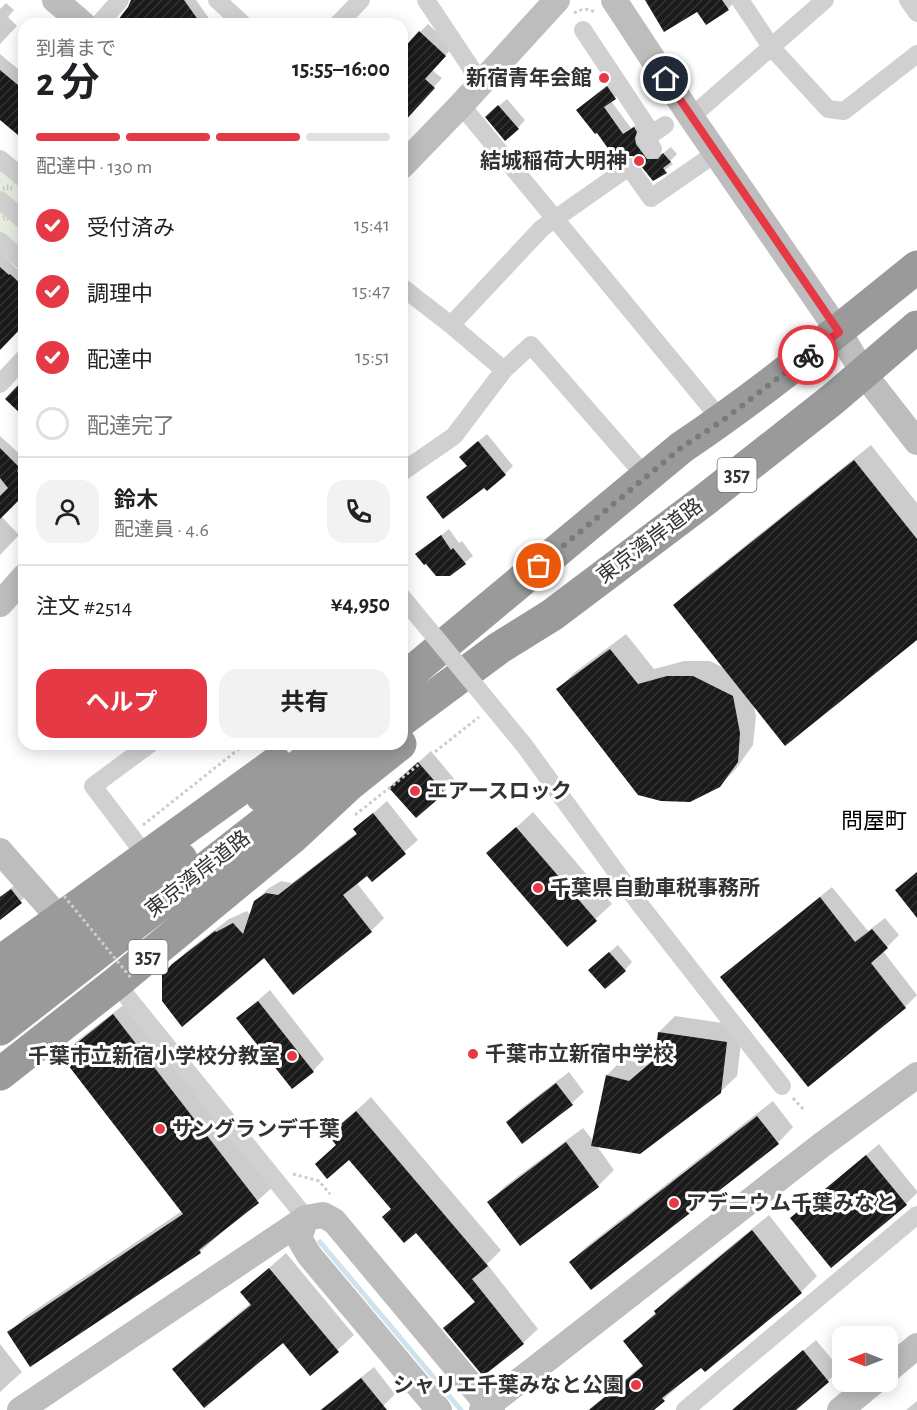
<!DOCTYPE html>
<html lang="ja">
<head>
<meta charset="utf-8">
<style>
  :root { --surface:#fff; --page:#f2f2f2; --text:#202124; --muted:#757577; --line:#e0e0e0; --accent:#e63946 }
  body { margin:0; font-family:"Alegreya Sans","Noto Sans JP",sans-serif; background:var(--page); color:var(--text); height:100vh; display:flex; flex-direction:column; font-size:22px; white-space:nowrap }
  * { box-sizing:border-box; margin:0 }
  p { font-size:20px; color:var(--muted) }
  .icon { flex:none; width:33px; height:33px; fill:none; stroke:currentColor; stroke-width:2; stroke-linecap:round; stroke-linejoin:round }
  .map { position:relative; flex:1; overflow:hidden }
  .details { position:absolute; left:18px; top:18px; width:390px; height:732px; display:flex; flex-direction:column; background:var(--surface); border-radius:18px; box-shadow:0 3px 15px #0003 }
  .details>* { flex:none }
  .needle { width:39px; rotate:270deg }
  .buttons { position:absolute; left:832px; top:1326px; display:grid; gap:12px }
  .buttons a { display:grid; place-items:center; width:66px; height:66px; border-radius:12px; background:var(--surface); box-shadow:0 3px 15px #0003; font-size:30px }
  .pin { position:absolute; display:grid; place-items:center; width:51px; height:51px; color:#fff; margin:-26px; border:3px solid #fff; border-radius:50%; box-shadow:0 2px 6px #0007 }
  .courier { position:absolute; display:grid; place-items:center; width:60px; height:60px; margin:-30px; border:4px solid #e63946; border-radius:50%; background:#fff; color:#222; box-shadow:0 2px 8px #0007 }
  .summary em { font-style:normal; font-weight:700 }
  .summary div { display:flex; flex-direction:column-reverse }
  .summary { display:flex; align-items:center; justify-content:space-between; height:102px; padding:0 18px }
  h1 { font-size:39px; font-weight:700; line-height:45px }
  .bar { display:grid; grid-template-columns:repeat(4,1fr); gap:9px 6px; align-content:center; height:72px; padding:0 18px }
  .bar i { height:8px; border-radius:4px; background:var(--line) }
  .bar .selected { background:var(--accent) }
  .bar p { grid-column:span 4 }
  .line { display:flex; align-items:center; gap:15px; padding:0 18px; border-top:2px solid var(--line) }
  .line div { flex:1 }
  .round { display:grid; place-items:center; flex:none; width:63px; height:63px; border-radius:18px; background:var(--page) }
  ol { padding:0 18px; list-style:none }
  li { display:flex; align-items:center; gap:18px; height:66px }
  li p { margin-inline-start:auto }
  li .icon { padding:6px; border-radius:50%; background:var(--accent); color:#fff; stroke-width:4 }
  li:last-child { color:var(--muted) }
  li i { width:33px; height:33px; border:3px solid var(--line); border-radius:50% }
  .primary-button { display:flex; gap:12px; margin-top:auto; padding:12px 18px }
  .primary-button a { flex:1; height:69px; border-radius:18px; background:var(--accent); color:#fff; font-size:24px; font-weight:700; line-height:69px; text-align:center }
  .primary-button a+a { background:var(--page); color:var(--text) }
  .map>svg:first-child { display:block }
</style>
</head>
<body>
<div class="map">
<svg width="917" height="1410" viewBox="0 0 917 1410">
  <defs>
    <pattern id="park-tufts" width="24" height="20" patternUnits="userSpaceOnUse" patternTransform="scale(1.5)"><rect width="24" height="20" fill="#e6ecdf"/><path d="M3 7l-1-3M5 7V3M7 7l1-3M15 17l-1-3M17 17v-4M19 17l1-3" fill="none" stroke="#c6cbc0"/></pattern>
    <pattern id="building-hatch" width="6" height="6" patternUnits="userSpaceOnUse" patternTransform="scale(1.5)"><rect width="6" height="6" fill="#1a1a1a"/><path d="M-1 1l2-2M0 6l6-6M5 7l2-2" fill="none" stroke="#333"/></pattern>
  </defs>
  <rect width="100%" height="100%" fill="#fff"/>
  <path fill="url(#park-tufts)" d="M0 169 24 189V252L0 232Z"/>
  <path fill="#0003" d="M132 0H196L213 24H125Z
    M647 0H735V1L728 9 698 10Z
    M6 3 14 10 8 17 17 26 0 44V9Z
    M428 24 453 47 432 70 442 78 402 123V58L420 32Z
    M0 54 24 74V138L0 117Z
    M614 80 622 91 611 101 631 128 642 121 656 153 662 154 671 147 677 154 670 161 673 164 653 179 634 155 597 131 578 110Z
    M507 99 525 120 518 128 495 109Z
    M0 252 17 269 18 268 24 273V323L0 348Z
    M487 434 513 466 505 474 485 486 428 497 468 465 469 449Z
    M0 436 24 458V502L19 498 1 516 19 535 0 555Z
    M871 445 917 503V638L753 703 756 716 753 745 736 769 719 786 558 689 574 673 626 634 654 669 684 661H710L726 669 675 605 691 589Z
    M449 529 459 543 462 541 473 556 450 574 427 562 417 554Z
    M431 751 455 780 444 792 403 776Z
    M387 801 418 840 372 880 367 874 356 882 384 918 371 931 264 955 173 965 187 951 229 919 247 911 251 916 255 901 269 888 281 881 292 883 358 832 355 829Z
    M533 812 612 904 567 945 488 853Z
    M20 881 30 893 0 918V897Z
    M832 887 868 931 885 918 899 935 883 951 917 995 905 1007 808 1085 734 966Z
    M618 945 632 962 625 970 598 962Z
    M270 990 324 1059 313 1071 238 1018Z
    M130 1000 274 1186 200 1252 9 1333 25 1317 182 1211 63 1056 78 1040Z
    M675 1016 743 1026 737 1076 720 1092 596 1145 614 1170 598 1186 520 1244 489 1202 505 1186 583 1128 594 1142 607 1075 623 1059 646 1065 657 1057 659 1032Z
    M569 1072 584 1092 572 1103 508 1122 519 1110Z
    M371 1097 501 1250 487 1264 538 1329 523 1343 445 1328 475 1301 416 1231 392 1208 349 1158 317 1164 337 1144 330 1135Z
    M773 1101 793 1127 778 1143 571 1262 587 1246Z
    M879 1144 917 1191V1193L906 1204 792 1218Z
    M769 1215 817 1276 801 1292 701 1365 652 1410H588L644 1364 625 1341 656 1312 671 1295Z
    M286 1253 354 1335 311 1374 283 1341 174 1369 190 1353 251 1303 242 1292Z
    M816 1340 840 1369 828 1381 793 1410H734Z
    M0 1344 22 1372 0 1392Z
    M374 1367 395 1394 383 1406 378 1410H320Z
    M917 1401V1410H906Z"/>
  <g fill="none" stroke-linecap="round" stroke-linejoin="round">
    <path stroke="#cfe2ee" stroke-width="5" d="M320 1242 461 1410"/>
  </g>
  <path fill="url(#building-hatch)" d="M131 0H184L201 24H123L118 20 128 7Z
    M645 0H722L729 10 706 25 697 12 664 32Z
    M419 31 446 56 425 79 435 88 402 124V50Z
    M0 70 24 90V140L0 120Z
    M607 86 616 99 604 107 623 134 634 127 637 132 635 138 636 144 647 159H658L663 153 671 162 663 168 667 173 653 181 633 156H627L617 161 597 133 595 134 576 110Z
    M498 105 519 129 505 141 485 117Z
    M0 267 9 275 10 274 24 287V325L0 350Z
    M24 379V417L5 399Z
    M478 441 506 475 487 491 484 488 443 519 426 497 467 466 459 457Z
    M0 448 20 468 17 471 24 478V495L0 519V496L8 488 0 478Z
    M854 460 917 539V640L785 746 673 605Z
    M441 535 451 550 453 548 466 564 450 576H436L426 564 424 565 415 554Z
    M610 649 638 684 667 676H693L733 696 740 733 738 762 720 787 690 802 661 801 638 795 556 689Z
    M418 762 445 793 416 818 389 788Z
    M373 813 406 854 372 882 367 876 343 895 372 932 293 995 264 958 182 1027 162 1001V975L172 964 215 931 216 932 233 923 243 934 254 901 266 893 278 895 357 834 353 829Z
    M516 827 597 921 567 947 486 853Z
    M917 872V918L895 890Z
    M11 889 22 903 0 920V897Z
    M820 897 855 942 872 929 888 948 871 963 906 1008 808 1087 720 977Z
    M609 952 626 971 605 989 588 970Z
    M258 1001 314 1072 292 1089 236 1018Z
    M113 1014 259 1203 199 1250 201 1253 30 1367 7 1332 183 1214 61 1056Z
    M658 1032 727 1042 721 1093 640 1154 591 1146 606 1075 629 1081 655 1059Z
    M556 1083 573 1105 522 1144 506 1122Z
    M356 1111 488 1266 472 1279 524 1344 483 1376 443 1328 475 1302 416 1233 404 1243 382 1217 391 1209 349 1160 327 1179 315 1164 336 1145 328 1135Z
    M757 1116 779 1144 591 1290 569 1262Z
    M566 1142 599 1187 520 1246 487 1202Z
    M866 1155 907 1205 831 1268 790 1218Z
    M752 1230 802 1293 705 1372 701 1368 662 1398 665 1401 654 1410H589L643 1366 623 1341 656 1314 654 1311Z
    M269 1268 339 1352 310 1376 283 1343 204 1408 172 1369 251 1305 240 1292Z
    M803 1350 829 1382 796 1410H732Z
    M361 1378 387 1410H321Z"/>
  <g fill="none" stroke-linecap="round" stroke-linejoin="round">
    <path stroke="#cdcdcd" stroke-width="3" stroke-dasharray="3 3" stroke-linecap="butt" d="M574 13C581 9 589 7 595 13
      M355 815 479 717
      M143 825 240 748
      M793 1098 804 1110
      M293 1174 319 1181 330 1194"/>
    <path stroke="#d0d0d0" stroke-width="18" d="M217 0 243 24
      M426 0 481 83
      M740 0 772 48 828 109 844 111 917 54
      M908 0 917 13
      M99 24 120 0
      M338 24 361 0
      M583 30 652 134
      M461 105 722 421
      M691 117 825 0
      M653 149 646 138 665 125
      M0 159 24 179
      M0 200 24 221
      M0 241 24 262
      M402 287 451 325 504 370
      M451 325 542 228 629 167 651 198 716 153
      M0 384 24 358
      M402 472 454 436 504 370 531 345 647 478
      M524 745 641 906 782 1086
      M146 856 93 786 150 744
      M116 983 306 1218
      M685 1410 917 1215"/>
    <path stroke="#bdbdbd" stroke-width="26" d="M55 0 83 24
      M614 0 691 117 839 332 864 374 917 442
      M402 166 461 105 557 0
      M0 604 24 577
      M0 851 59 918
      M306 1218 299 1238 309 1255 439 1410
      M888 1370 917 1346
      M20 1410 306 1218 323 1215 334 1221 492 1410
      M482 1410 823 1144 917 1075
      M840 1410 874 1382"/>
    <path stroke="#9a9a9a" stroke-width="33" d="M402 680 682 447C764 392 840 329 917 267
      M402 720 499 648 552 615 706 499 833 399 917 327
      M262 796 326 744
      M0 962 276 763
      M0 999 181 859
      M0 1029 298 796 357 753
      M0 1074 116 983 294 836 351 783 400 744"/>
    <path stroke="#cdcdcd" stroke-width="3" stroke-dasharray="3 3" stroke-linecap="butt" d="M64 896 131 978"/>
    <path stroke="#d0d0d0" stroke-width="18" d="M402 597 524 745"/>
  </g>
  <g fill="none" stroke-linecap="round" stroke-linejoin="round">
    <path stroke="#7a7a7a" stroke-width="6" stroke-dasharray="0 10.8" d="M539 566 682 447 722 421 808 355"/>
    <path stroke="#e63946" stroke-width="8" d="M666 79 839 332 808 355"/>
  </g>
  <g fill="#e63946" stroke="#fff" stroke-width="2">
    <circle cx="604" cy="78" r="6"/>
    <circle cx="639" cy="161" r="6"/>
    <circle cx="415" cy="791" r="6"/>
    <circle cx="538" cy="888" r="6"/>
    <circle cx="473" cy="1054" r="6"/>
    <circle cx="292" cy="1056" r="6"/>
    <circle cx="160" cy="1129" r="6"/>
    <circle cx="674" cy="1203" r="6"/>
    <circle cx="636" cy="1385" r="6"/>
  </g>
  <g text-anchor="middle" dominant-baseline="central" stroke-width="6" stroke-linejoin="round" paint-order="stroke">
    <g fill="#fff" stroke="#707070" stroke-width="1.5">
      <rect x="717.5" y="458" width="39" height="34" rx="4.5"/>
      <rect x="128.5" y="940" width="39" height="34" rx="4.5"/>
    </g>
    <g font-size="20" font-weight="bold" fill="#333">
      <text x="737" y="475">357</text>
      <text x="148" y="957">357</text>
    </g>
    <g font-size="21" font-weight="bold" fill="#333" stroke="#fff" text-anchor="start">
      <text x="592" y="78" text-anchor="end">新宿青年会館</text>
      <text x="627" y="161" text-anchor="end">結城稲荷大明神</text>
      <text x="427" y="791">エアースロック</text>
      <text x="550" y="888">千葉県自動車税事務所</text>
      <text x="485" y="1054">千葉市立新宿中学校</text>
      <text x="280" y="1056" text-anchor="end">千葉市立新宿小学校分教室</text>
      <text x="172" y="1129">サングランデ千葉</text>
      <text x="686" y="1203">アデニウム千葉みなと</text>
      <text x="624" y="1385" text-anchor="end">シャリエ千葉みなと公園</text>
    </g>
    <g font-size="21" fill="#333" stroke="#fff">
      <text transform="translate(650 541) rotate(-37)">東京湾岸道路</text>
      <text transform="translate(198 874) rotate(-38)">東京湾岸道路</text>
    </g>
    <g font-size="22" fill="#000" stroke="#fff">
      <text x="874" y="821">問屋町</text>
    </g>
  </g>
</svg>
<div class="buttons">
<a><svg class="needle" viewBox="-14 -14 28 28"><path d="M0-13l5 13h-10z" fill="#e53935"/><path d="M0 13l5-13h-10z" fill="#757577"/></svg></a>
</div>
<div class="pin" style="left:539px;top:566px;background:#ea580c"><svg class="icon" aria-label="bag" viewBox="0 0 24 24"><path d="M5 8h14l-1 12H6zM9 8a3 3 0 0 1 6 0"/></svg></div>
<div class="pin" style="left:666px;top:79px;background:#1f2937"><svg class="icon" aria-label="home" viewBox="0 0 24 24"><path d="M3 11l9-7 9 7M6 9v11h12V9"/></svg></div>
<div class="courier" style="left:808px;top:355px"><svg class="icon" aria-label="bike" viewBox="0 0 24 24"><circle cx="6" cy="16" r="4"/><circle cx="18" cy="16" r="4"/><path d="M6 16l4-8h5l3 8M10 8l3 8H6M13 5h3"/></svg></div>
<section class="details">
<div class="summary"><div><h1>2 分</h1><p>到着まで</p></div><em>15:55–16:00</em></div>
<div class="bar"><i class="selected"></i><i class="selected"></i><i class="selected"></i><i></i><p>配達中 · 130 m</p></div>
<ol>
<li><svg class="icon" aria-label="check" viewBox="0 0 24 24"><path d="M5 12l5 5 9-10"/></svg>受付済み<p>15:41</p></li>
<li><svg class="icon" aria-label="check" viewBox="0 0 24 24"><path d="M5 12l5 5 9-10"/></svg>調理中<p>15:47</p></li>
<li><svg class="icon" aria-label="check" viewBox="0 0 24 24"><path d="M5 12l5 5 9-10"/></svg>配達中<p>15:51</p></li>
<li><i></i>配達完了</li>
</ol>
<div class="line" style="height:108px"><a class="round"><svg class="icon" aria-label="person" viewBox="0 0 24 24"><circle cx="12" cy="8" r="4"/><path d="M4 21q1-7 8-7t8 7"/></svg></a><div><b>鈴木</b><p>配達員 · 4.6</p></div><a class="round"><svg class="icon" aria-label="phone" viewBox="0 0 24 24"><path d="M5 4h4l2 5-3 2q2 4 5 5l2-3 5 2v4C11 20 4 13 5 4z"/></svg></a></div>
<div class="line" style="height:78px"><div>注文 #2514</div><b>¥4,950</b></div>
<div class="primary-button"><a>ヘルプ</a><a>共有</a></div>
</section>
</div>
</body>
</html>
